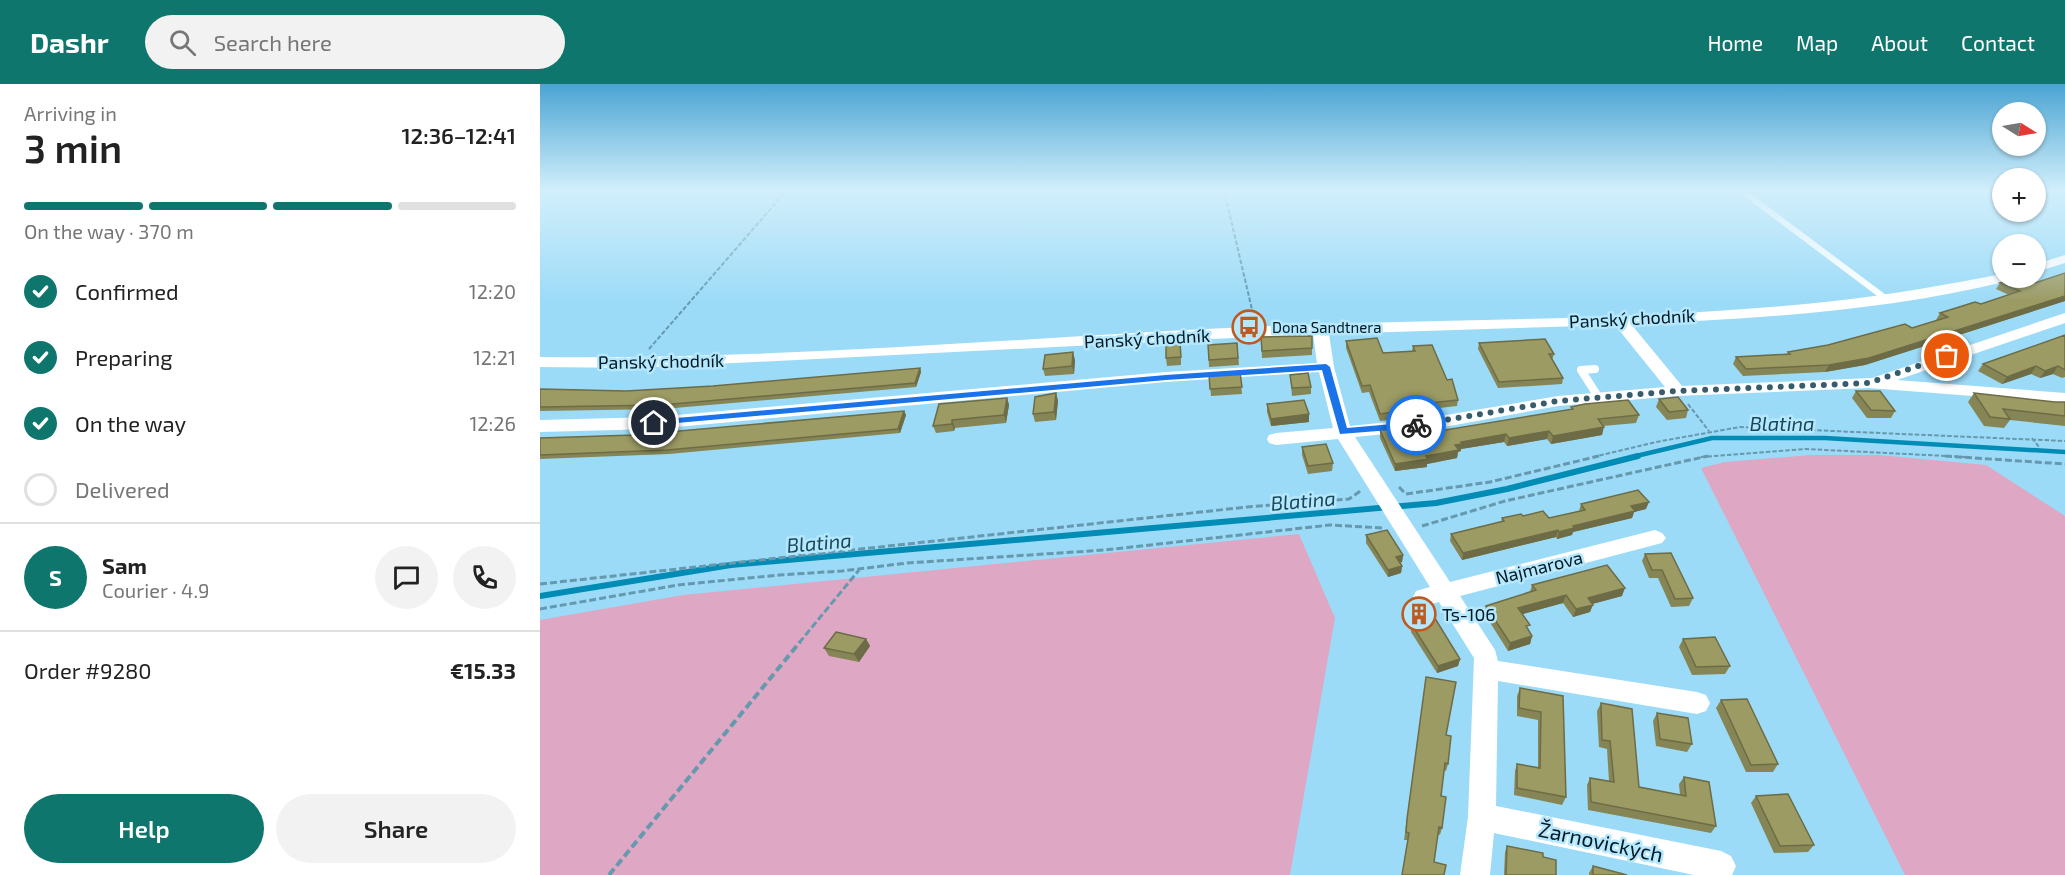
<!DOCTYPE html>
<html lang="en">
<head>
<meta charset="utf-8">
<style>
  :root { --surface:#fff; --page:#f2f2f2; --text:#222; --muted:#767676; --line:#e0e0e0; --accent:#0f766e }
  body { margin:0; font-family:"Exo 2",sans-serif; background:var(--page); color:var(--text); height:100vh; display:flex; flex-direction:column; font-size:22px; white-space:nowrap }
  * { box-sizing:border-box; margin:0 }
  p { font-size:20px; color:var(--muted) }
  .icon { flex:none; width:33px; height:33px; fill:none; stroke:currentColor; stroke-width:2; stroke-linecap:round; stroke-linejoin:round }
  .map { position:relative; flex:1; overflow:hidden }
  .details { display:flex; flex-direction:column; background:var(--surface); width:540px }
  .details>* { flex:none }
  .needle { width:39px; rotate:101deg }
  .buttons { position:absolute; left:1452px; top:18px; display:grid; gap:12px }
  .buttons a { display:grid; place-items:center; width:54px; height:54px; border-radius:50%; background:var(--surface); box-shadow:0 2px 4px #0004; font-size:30px }
  .pin { position:absolute; display:grid; place-items:center; width:51px; height:51px; color:#fff; margin:-26px; border:3px solid #fff; border-radius:50%; box-shadow:0 2px 6px #0007 }
  .courier { position:absolute; display:grid; place-items:center; width:60px; height:60px; margin:-30px; border:4px solid #1a73e8; border-radius:50%; background:#fff; color:#222; box-shadow:0 2px 8px #0007 }
  .head em { font-style:normal; font-weight:600 }
  .head div { display:flex; flex-direction:column-reverse }
  .head { display:flex; align-items:center; justify-content:space-between; height:102px; padding:0 24px }
  h1 { font-size:39px; font-weight:600; line-height:45px }
  .bar { display:grid; grid-template-columns:repeat(4,1fr); gap:9px 6px; align-content:center; height:72px; padding:0 24px }
  .bar i { height:8px; border-radius:4px; background:var(--line) }
  .bar .on { background:var(--accent) }
  .bar p { grid-column:span 4 }
  .line { display:flex; align-items:center; gap:15px; padding:0 24px; border-top:2px solid var(--line) }
  .line div { flex:1 }
  .round { display:grid; place-items:center; flex:none; width:63px; height:63px; border-radius:32px; background:var(--page) }
  ol { padding:0 24px; list-style:none }
  li { display:flex; align-items:center; gap:18px; height:66px }
  li p { margin-inline-start:auto }
  li .icon { padding:6px; border-radius:50%; background:var(--accent); color:#fff; stroke-width:4 }
  li:last-child { color:var(--muted) }
  li i { width:33px; height:33px; border:3px solid var(--line); border-radius:50% }
  .button { display:flex; gap:12px; margin-top:auto; padding:12px 24px }
  .button a { flex:1; height:69px; border-radius:36px; background:var(--accent); color:#fff; font-size:24px; font-weight:600; line-height:69px; text-align:center }
  .button a+a { background:var(--page); color:var(--text) }
  header { display:flex; align-items:center; gap:36px; box-sizing:border-box; height:84px; padding:0 30px; background:var(--accent); color:#fff }
  header strong { font-size:28px }
  nav { display:flex; gap:33px; margin-inline-start:auto; font-size:21px }
  .search { width:420px; height:54px; background:var(--page); display:flex; align-items:center; gap:15px; box-sizing:border-box; padding:0 21px; border-radius:33px; color:var(--muted); font-size:22px }
  main { display:flex; flex:1; min-height:0 }
  .map>svg:first-child { display:block }
</style>
</head>
<body>
<header>
<strong>Dashr</strong>
<div class="search"><svg class="icon" aria-label="search" viewBox="0 0 24 24"><circle cx="10" cy="10" r="6"/><path d="M15 15l6 6"/></svg>Search here</div>
<nav><a>Home</a><a>Map</a><a>About</a><a>Contact</a></nav>
</header>
<main>
<section class="details">
<div class="head"><div><h1>3 min</h1><p>Arriving in</p></div><em>12:36–12:41</em></div>
<div class="bar"><i class="on"></i><i class="on"></i><i class="on"></i><i></i><p>On the way · 370 m</p></div>
<ol>
<li><svg class="icon" aria-label="check" viewBox="0 0 24 24"><path d="M5 12l5 5 9-10"/></svg>Confirmed<p>12:20</p></li>
<li><svg class="icon" aria-label="check" viewBox="0 0 24 24"><path d="M5 12l5 5 9-10"/></svg>Preparing<p>12:21</p></li>
<li><svg class="icon" aria-label="check" viewBox="0 0 24 24"><path d="M5 12l5 5 9-10"/></svg>On the way<p>12:26</p></li>
<li><i></i>Delivered</li>
</ol>
<div class="line" style="height:108px"><b class="round" style="background:var(--accent);color:#fff">S</b><div><b>Sam</b><p>Courier · 4.9</p></div><a class="round"><svg class="icon" aria-label="chat" viewBox="0 0 24 24"><path d="M4 5h16v11H9l-5 4z"/></svg></a><a class="round"><svg class="icon" aria-label="phone" viewBox="0 0 24 24"><path d="M5 4h4l2 5-3 2q2 4 5 5l2-3 5 2v4C11 20 4 13 5 4z"/></svg></a></div>
<div class="line" style="height:78px"><div>Order #9280</div><b>€15.33</b></div>
<div class="button"><a>Help</a><a>Share</a></div>
</section>
<div class="map">
<svg width="1525" height="791" viewBox="0 0 1525 791">
  <rect width="100%" height="100%" fill="#9cdbf7"/>
  <path fill="#dea7c3" d="M1271 371H1339L1446 381 1525 432V791H1365L1161 384 1185 378Z
    M759 450 795 534 750 791H0V536L143 511Z"/>
  <g fill="none" stroke-linecap="round" stroke-linejoin="round">
    <path stroke="#008cb4" stroke-width="4.5" d="M1092 373 1172 354H1285L1525 368"/>
    <path stroke="#008cb4" stroke-width="6" d="M0 512 191 481 896 419 967 405 1098 372"/>
    <path stroke="#6698ae" stroke-width="2" stroke-dasharray="4.5 2" stroke-linecap="butt" d="M684 106 714 234
      M109 265 247 106
      M1148 320 1169 347
      M1492 354 1499 363
      M1053 373 1116 358 1200 343 1525 357
      M1161 373 1266 365 1427 373"/>
    <path stroke="#6698ae" stroke-width="3" stroke-dasharray="7 3" stroke-linecap="butt" d="M1405 372 1525 380
      M859 403 866 410 950 398 1059 372
      M882 442 965 417 1168 372
      M0 500 707 423 809 415 822 406
      M0 525 138 501 239 491 302 487 367 479 565 466 790 441 843 444
      M259 559 319 486"/>
    <path stroke="#6698ae" stroke-width="4" stroke-dasharray="8 4" stroke-linecap="butt" d="M69 791 260 558"/>
    <path stroke="#fff" stroke-width="6" d="M1201 106 1345 214"/>
    <path stroke="#fff" stroke-width="8" d="M1055 285 1041 286 1059 314"/>
    <path fill="#fff" fill-rule="evenodd" d="M1525 171V179L1496 188V180Z
      M1462 190V194H1470L1468 197C1346 227 1216 235 1091 240L1142 302 1332 294 1525 229V239L1357 296 1525 309V319L1329 304 1137 312 1018 322 888 346 815 353 910 498 1115 446 1122 449 1126 454 1122 459 920 512 955 566 958 577 1157 608 1166 611 1170 619 1166 627 1157 630 958 597 956 722 1181 767 1191 772 1196 782 1192 791H1154L954 749 950 791H920L928 733 934 574 899 518 884 522 876 519 873 513 876 507 890 503 798 355 736 361 729 359 727 355 729 351 736 349 793 344 779 288 626 298 114 345 0 348V336L114 333 626 288 777 279 773 250 97 284 0 283V273C243 276 486 253 729 242 920 234 1112 238 1303 216 1356 210 1409 200 1462 190ZM1075 241 1125 303 1018 312 888 334 810 342 794 283 789 250Z"/>
  </g>
  <path fill="#868556" d="M1525 189V217L1325 281 1285 288 1203 292 1193 280 1196 273 1247 270 1248 268 1288 261 1372 244 1397 236H1396L1400 229 1441 220 1469 211 1456 205 1460 199H1495Z
    M1525 251V293L1522 294 1513 290 1500 294 1491 290 1462 300 1438 287 1443 280Z
    M772 252V271L722 274 721 253Z
    M806 257 843 269 872 267 873 262 907 296 918 316 917 322 863 328 862 334 840 337 829 308 822 309 806 264Z
    M697 259 699 281 669 283 668 261Z
    M939 259 1014 270 1012 276 1023 294 1022 300 958 304 938 265Z
    M641 267V281L627 282 626 274Z
    M535 276 534 290 505 292 503 285Z
    M380 284 381 288 376 303 123 325 0 327V305L86 307 173 302Z
    M700 288 702 310 671 312 669 290Z
    M750 291 771 303V310L752 312Z
    M1316 307 1355 327 1351 334H1327L1312 314Z
    M516 309 518 317 516 336 495 338 493 330Z
    M1434 309 1515 318H1525V342L1470 336 1464 344 1444 342 1428 318Z
    M467 314 469 321 466 339 415 344 414 347 396 349 393 342Z
    M1119 315 1148 326 1146 334 1127 336 1116 323Z
    M727 320 769 338 731 342 727 328Z
    M1031 323 1099 331 1096 339 1063 342 1062 351 1011 360 1007 355 967 362 964 358 921 365V367L918 368 917 374 887 380V383L855 387 840 354V346L875 351 1031 326Z
    M364 327 366 331 360 349 129 370 0 375V354L94 351Z
    M762 363 793 379 792 387 768 390 762 371Z
    M1041 420 1106 425 1094 428 1092 434 1033 448 1032 451 1017 455 1016 453 922 476 910 457 911 450 961 438 962 434 983 432 1009 434 1039 427Z
    M826 451 863 471 862 478 860 479 862 482 861 489 848 493 826 459Z
    M1105 470 1153 514 1149 522 1131 523 1118 494H1109L1102 477Z
    M992 501 1082 512 1052 520 1050 528 1033 533 1023 519 982 530 988 546 992 552 990 560 968 567 944 529 946 522 990 508Z
    M871 521 920 575 918 582 897 589 871 548 872 541 876 540 870 528Z
    M326 555 330 562 319 578 289 572 284 564Z
    M1143 555 1190 582 1185 590 1152 591 1139 563Z
    M886 593 906 651 908 680 906 687 904 686 901 712 902 744 900 751 898 750 894 778 867 756H864Z
    M980 604 1023 612 1026 713 1022 721 974 711 975 687 977 680 998 684V636L977 632V612Z
    M1181 616 1238 680 1233 688H1206L1176 624Z
    M1061 619 1099 703 1140 711 1139 700 1144 693 1176 742 1171 749 1048 726 1047 701 1050 694 1069 697 1067 665 1059 663 1057 627Z
    M1117 629 1152 660 1147 668 1116 662 1113 637Z
    M1216 712 1274 761 1268 768 1234 769 1211 719Z
    M967 762 1003 773 1016 791H964L965 768Z
    M1053 782 1087 791H1049V789Z"/>
  <path fill="#6d6c46" d="M1525 212V217L1325 281 1285 288 1289 281Z
    M533 268 535 276 534 290 532 282Z
    M1496 282 1491 290 1462 300 1467 293Z
    M1518 282 1513 290 1500 294 1505 287Z
    M380 284 381 288 376 303 375 299Z
    M516 309 518 317 516 336 514 328Z
    M467 314 469 321 466 339 464 331Z
    M364 327 366 331 360 349 358 345Z
    M769 330V338L731 342V335Z
    M412 336 415 344 414 347 412 340Z
    M1064 343 1062 351 1011 360 1013 352Z
    M1009 347 1007 355 967 362 969 354Z
    M966 350 964 358 921 365V367L918 368 917 374 887 380V383L855 387V380L886 372 921 358Z
    M1109 418 1106 425 1094 428 1092 434 1033 448 1032 451 1017 455 1019 448 1033 442 1091 422Z
    M1018 446 1016 453 922 476 923 469Z
    M863 471 862 478 855 480 856 473Z
    M862 482 861 489 848 493V486Z
    M1085 504 1082 512 1045 522 1048 514Z
    M1026 511 1023 519 976 532 978 524Z
    M1053 521 1050 528 1033 533 1036 525Z
    M992 552 990 560 968 567 970 559Z
    M326 555 330 562 319 578 314 570Z
    M920 575 918 582 897 589 898 582Z"/>
  <path fill="#9c9b64" stroke="#6d6c46" stroke-width="1.5" d="M1525 189V212L1329 274 1289 281 1206 285 1196 273 1250 270 1248 268 1288 261 1365 240 1372 244 1408 233 1400 229 1435 218 1441 220 1480 207 1460 199 1478 194H1483L1495 199Z
    M1525 251V286L1518 282 1505 287 1496 282 1467 293 1443 280Z
    M772 252V264L722 267 721 253Z
    M837 254 843 269 875 267 873 262 892 261 907 296 912 295 918 316 860 322 863 327 840 330 830 301 822 302 806 257Z
    M1005 255 1014 270H1009L1023 294 959 298 939 259Z
    M640 259 641 273 626 274V260Z
    M697 259 698 274 669 276 668 261Z
    M533 268 532 282 503 285 505 271Z
    M380 284 375 299 121 321 0 323V305L86 307 173 302Z
    M700 288 702 303 670 305 669 290Z
    M768 289 771 303 752 304 750 291Z
    M1316 307H1340L1355 327 1331 326Z
    M516 309 514 328 493 330 495 313Z
    M1434 309 1515 318H1525V332L1463 325 1470 335 1450 333Z
    M1138 313 1148 326 1129 328 1119 315Z
    M467 314 464 331 412 336V340L393 342 399 320Z
    M764 316 769 330 731 335 727 320Z
    M1088 316 1099 331 1058 335 1064 343 1013 352 1009 347 969 354 966 350 921 358 922 360 915 361 919 366 886 372 888 375 855 380 840 346 871 342 875 351 1033 325 1031 323 1045 320Z
    M364 327 358 345 127 366 0 371V354L94 351Z
    M786 360 793 379 768 382 762 363Z
    M1098 406 1109 418 1091 422 1095 427 1033 442 1034 444 1019 448 1018 446 923 469 911 450 964 437 962 434 981 430 983 432 1003 427 1009 434 1045 426 1041 420Z
    M847 446 863 471 856 473 862 482 848 486 826 451Z
    M1131 469 1153 514 1135 515 1122 486H1112L1105 470Z
    M1067 481 1085 504 1048 514 1053 521 1036 525 1026 511 978 524 990 541 986 542 992 552 970 559 946 522 996 506 992 501Z
    M885 518 920 575 898 582 872 541 879 539 871 521Z
    M296 548 326 555 314 570 284 564Z
    M1175 553 1190 582 1156 583 1143 555Z
    M886 593 916 598 906 651 911 652 908 680 905 679 901 712 906 713 902 744 899 743 894 778 906 781 904 791H862L869 749 866 748 867 735Z
    M980 604 1023 612 1026 713 977 704V680L1000 684 1001 628 979 624Z
    M1207 615 1238 680 1211 681 1181 616Z
    M1061 619 1092 625 1099 703 1146 712 1144 693 1169 698 1176 742 1051 718 1050 694 1074 698 1070 657 1062 656Z
    M1117 629 1148 634 1152 660 1120 655Z
    M1248 710 1274 761 1240 762 1216 712Z
    M967 762 1003 769V773L1016 776V791H966Z
    M1053 782 1087 791H1053Z"/>
  <linearGradient id="sky" x2="0" y2="1"><stop stop-color="#4ba4d3"/><stop offset="0.49" stop-color="#d2effb"/><stop offset="1" stop-color="#d2effb" stop-opacity="0"/></linearGradient>
  <rect width="1525" height="217" fill="url(#sky)"/>
  <path fill="#1a73e8" d="M786 280 790 283 807 344 876 338 881 341 876 344 800 350 782 286 626 296 114 341 110 339 114 336 626 291Z"/>
  <g fill="none" stroke-linecap="round" stroke-linejoin="round">
    <path stroke="#375d6d" stroke-width="6" stroke-dasharray="0 10.8" d="M876 341 1018 317 1137 307 1329 299 1407 272"/>
  </g>
  <defs>
    <g id="bus-ring" transform="scale(1.725)"><circle r="9.5" fill="#b5e7fd" stroke="#bc5a1f" stroke-width="1.5"/><path d="M-5-6H5V4H4V6H2V4H-2V6H-4V4H-5ZM-3.5-4V0h7V-4ZM-3.5 1.2v1.5H-2V1.2ZM2 1.2v1.5H3.5V1.2Z" fill="#bc5a1f"/></g>
    <g id="building-ring" transform="scale(1.725)"><circle r="9.5" fill="#b5e7fd" stroke="#bc5a1f" stroke-width="1.5"/><path d="M-4-6H4V6H1V3H-1V6H-4ZM-2.5-4.3h1.7v1.8h-1.7ZM.8-4.3h1.7v1.8H.8ZM-2.5-1h1.7V.8h-1.7ZM.8-1h1.7V.8H.8Z" fill="#bc5a1f"/></g>
  </defs>
  <g fill-rule="evenodd">
    <use href="#bus-ring" x="709" y="243"/>
    <use href="#building-ring" x="879" y="530"/>
  </g>
  <g text-anchor="middle" dominant-baseline="central" stroke-width="5" stroke-linejoin="round" paint-order="stroke">
    <g font-size="15" fill="#011923" stroke="#b5e7fd" text-anchor="start">
      <text x="732" y="243">Dona Sandtnera</text>
    </g>
    <g font-size="18" fill="#011923" stroke="#b5e7fd">
      <text transform="translate(1092 234) rotate(-3)">Panský chodník</text>
      <text transform="translate(607 254) rotate(-3)">Panský chodník</text>
      <text transform="translate(121 277) rotate(-1)">Panský chodník</text>
      <text transform="translate(999 483) rotate(-14)">Najmarova</text>
    </g>
    <g font-size="18" fill="#011923" stroke="#b5e7fd" text-anchor="start">
      <text x="902" y="530">Ts-106</text>
    </g>
    <g font-size="20" font-style="italic" fill="#194759" stroke="#b5e7fd">
      <text x="1242" y="339">Blatina</text>
      <text transform="translate(763 416) rotate(-5)">Blatina</text>
      <text transform="translate(279 458) rotate(-5)">Blatina</text>
    </g>
    <g font-size="21" fill="#011923" stroke="#b5e7fd">
      <text transform="translate(1061 757) rotate(12)">Žarnovických</text>
    </g>
  </g>
</svg>
<div class="buttons">
<a><svg class="needle" viewBox="-14 -14 28 28"><path d="M0-13l5 13h-10z" fill="#e53935"/><path d="M0 13l5-13h-10z" fill="#767676"/></svg></a>
<a>+</a>
<a>−</a>
</div>
<div class="pin" style="left:1407px;top:272px;background:#ea580c"><svg class="icon" aria-label="bag" viewBox="0 0 24 24"><path d="M5 8h14l-1 12H6zM9 8a3 3 0 0 1 6 0"/></svg></div>
<div class="pin" style="left:114px;top:339px;background:#1f2937"><svg class="icon" aria-label="home" viewBox="0 0 24 24"><path d="M3 11l9-7 9 7M6 9v11h12V9"/></svg></div>
<div class="courier" style="left:876px;top:341px"><svg class="icon" aria-label="bike" viewBox="0 0 24 24"><circle cx="6" cy="16" r="4"/><circle cx="18" cy="16" r="4"/><path d="M6 16l4-8h5l3 8M10 8l3 8H6M13 5h3"/></svg></div>
</div>
</main>
</body>
</html>
